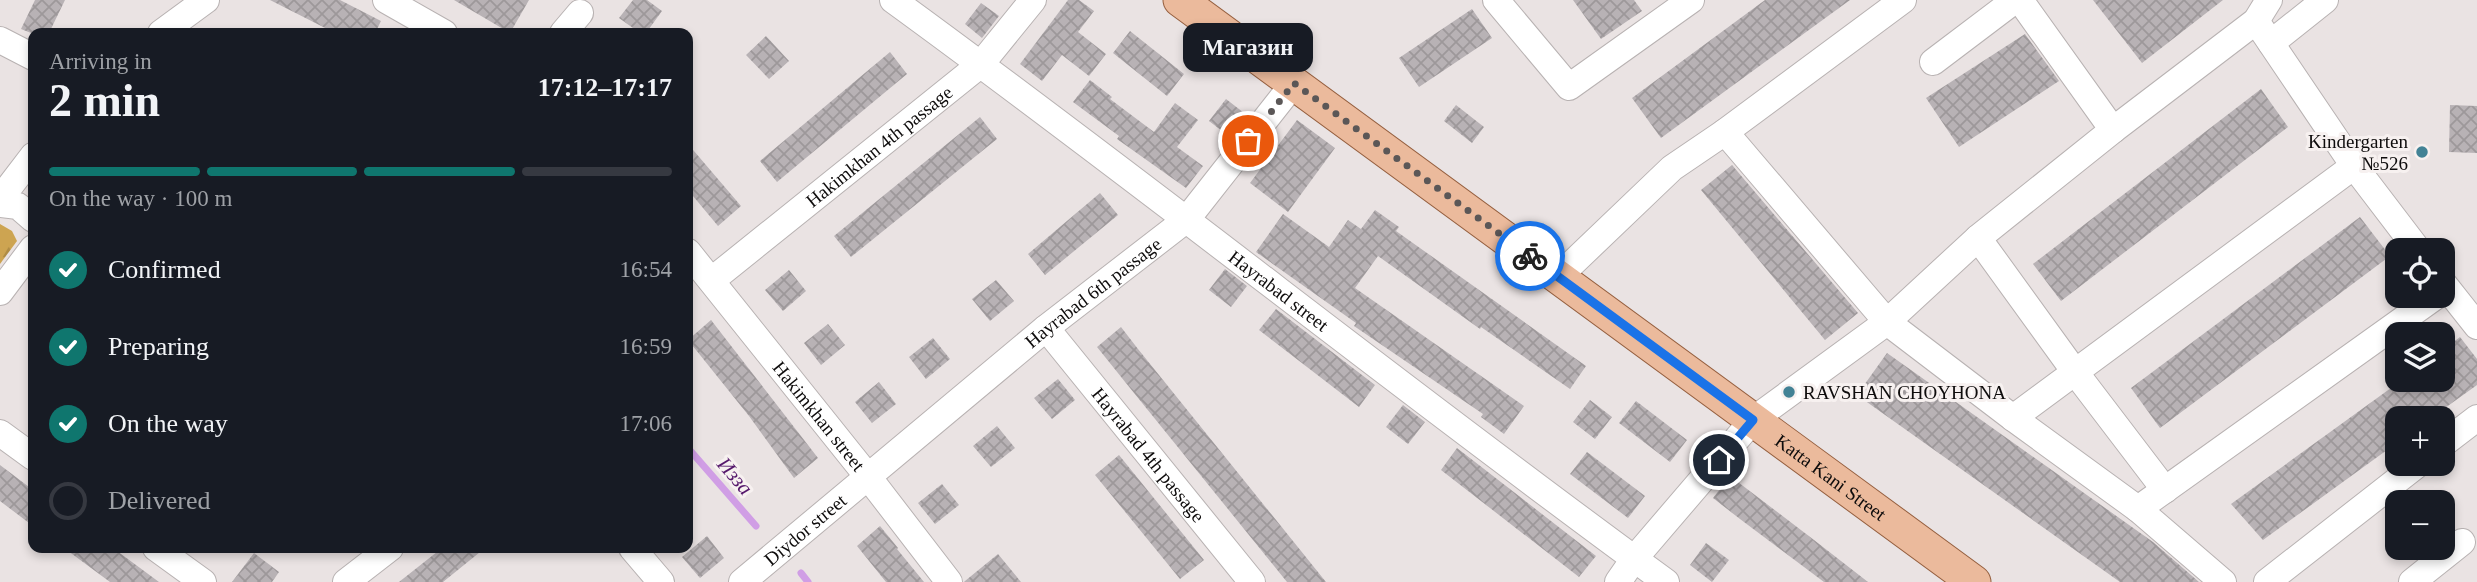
<!DOCTYPE html>
<html lang="en">
<head>
<meta charset="utf-8">
<style>
  :root { --surface:#171b24; --page:#242831; --text:#f1f3f6; --muted:#9ea1a6; --line:#363941; --accent:#0f766e }
  body { margin:0; font-family:Georgia,serif; background:var(--page); color:var(--text); height:100vh; display:flex; flex-direction:column; font-size:26px; white-space:nowrap }
  * { box-sizing:border-box; margin:0 }
  p { font-size:23px; color:var(--muted) }
  .icon { flex:none; width:38px; height:38px; fill:none; stroke:currentColor; stroke-width:2; stroke-linecap:round; stroke-linejoin:round }
  .map { position:relative; flex:1; overflow:hidden }
  .drawer { position:absolute; left:28px; top:28px; width:665px; height:525px; display:flex; flex-direction:column; background:var(--surface); border-radius:14px; box-shadow:0 4px 10px #0003 }
  .drawer>* { flex:none }
  .buttons { position:absolute; left:2385px; top:238px; display:grid; gap:14px }
  .buttons a { display:grid; place-items:center; width:70px; height:70px; border-radius:14px; background:var(--surface); box-shadow:0 4px 10px #0003; font-size:35px }
  .pin { position:absolute; display:grid; place-items:center; width:60px; height:60px; color:#fff; margin:-30px; border:4px solid #fff; border-radius:50%; box-shadow:0 2px 7px #0007 }
  .courier { position:absolute; display:grid; place-items:center; width:70px; height:70px; margin:-35px; border:5px solid #1a73e8; border-radius:50%; background:#fff; color:#222; box-shadow:0 2px 9px #0007 }
  .bubble { position:absolute; height:49px; border-radius:14px; background:var(--surface); box-shadow:0 4px 10px #0003; font-size:23px; font-weight:600; line-height:49px; text-align:center }
  .summary em { font-style:normal; font-weight:600 }
  .summary div { display:flex; flex-direction:column-reverse }
  .summary { display:flex; align-items:center; justify-content:space-between; height:119px; padding:0 21px }
  h1 { font-size:46px; font-weight:600; line-height:52px }
  .bar { display:grid; grid-template-columns:repeat(4,1fr); gap:10px 7px; align-content:center; height:84px; padding:0 21px }
  .bar i { height:9px; border-radius:5px; background:var(--line) }
  .bar .current { background:var(--accent) }
  .bar p { grid-column:span 4 }
  ol { padding:0 21px; list-style:none }
  li { display:flex; align-items:center; gap:21px; height:77px }
  li p { margin-inline-start:auto }
  li .icon { padding:7px; border-radius:50%; background:var(--accent); color:#fff; stroke-width:4 }
  li:last-child { color:var(--muted) }
  li i { width:38px; height:38px; border:4px solid var(--line); border-radius:50% }
  .map>svg:first-child { display:block }
</style>
</head>
<body>
<div class="map">
<svg width="2477" height="582" viewBox="0 0 2477 582">
  <defs>
    <pattern id="forest-firs" width="22" height="20" patternUnits="userSpaceOnUse" patternTransform="scale(1.75)"><rect width="22" height="20" fill="#cda451"/><path d="M5 1l3.5 6h-7zM16 11l3.5 6h-7z" fill="#af8c45"/></pattern>
    <pattern id="building-cross-hatch" width="8" height="8" patternUnits="userSpaceOnUse" patternTransform="scale(1.75)"><rect width="8" height="8" fill="#b8b2b5"/><path d="M0 0l8 8M0 8l8-8" fill="none" stroke="#9d989a"/></pattern>
  </defs>
  <rect width="100%" height="100%" fill="#eae3e3"/>
  <path fill="url(#forest-firs)" d="M0 224 12 231 17 241 0 264Z"/>
  <g fill="none" stroke-linecap="round" stroke-linejoin="round">
    <path stroke="#d09ee5" stroke-width="7" d="M688 448 756 526
      M801 573 808 582"/>
  </g>
  <path fill="url(#building-cross-hatch)" d="M35 0H65L49 33H31L21 29Z
    M270 0H340L381 21 375 33H335Z
    M454 0H529L510 33Z
    M633 0H647L662 11 646 33H640L619 18Z
    M1068 0H1079L1094 11 1078 32 1106 54 1089 76 1062 55 1042 81 1020 64Z
    M1573 0H1634L1642 11 1601 39Z
    M1765 0H1850L1661 138 1632 98Z
    M2093 0H2223L2142 63Z
    M981 3 999 16 982 38 965 24Z
    M1472 9 1492 38 1419 87 1399 58Z
    M1130 31 1184 74 1167 96 1113 53Z
    M2025 34 2059 81 1959 147 1926 98Z
    M766 36 789 61 769 79 746 55Z
    M890 52 907 74 777 182 760 161Z
    M1090 80 1112 97 1110 99 1154 132 1175 103 1198 120 1177 147 1203 166 1186 188 1117 139 1119 136 1073 102Z
    M2261 89 2288 127 2061 301 2033 264Z
    M1226 99 1248 116 1231 138 1209 121Z
    M1456 105 1484 127 1472 143 1444 121Z
    M2450 105 2477 106V153L2449 152Z
    M980 117 997 139 851 257 834 236Z
    M1297 120 1335 148 1288 212 1250 183Z
    M688 144 741 206 718 226 688 190Z
    M1732 165 1858 313 1825 340 1701 190Z
    M1100 193 1118 215 1045 275 1028 254Z
    M1375 210 1399 227 1396 231 1586 366 1570 389 1481 327 1480 329 1378 256 1355 288 1524 406 1504 434 1481 417 1483 414 1354 326 1356 323 1256 252 1283 214 1329 247 1348 220 1361 229Z
    M2360 217 2390 256 2160 428 2131 388Z
    M1225 269 1247 286 1231 307 1209 290Z
    M789 270 806 291 783 311 765 290Z
    M996 280 1014 301 990 321 972 299Z
    M1276 309 1375 385 1359 407 1259 330Z
    M711 320 818 458 794 478 749 416 688 340Z
    M828 324 845 345 821 365 804 343Z
    M1121 327 1138 349 1326 582H1287L1130 388 1097 347Z
    M2460 337 2477 359V385L2431 418H2398V442L2263 540 2231 504 2402 380H2443V350Z
    M933 338 950 359 926 379 909 357Z
    M1887 353 2153 542 2199 582H2120L1857 395Z
    M1058 379 1075 400 1052 419 1034 398Z
    M879 382 896 404 872 423 855 402Z
    M1590 400 1612 417 1595 439 1573 422Z
    M1636 401 1687 440 1670 462 1619 423Z
    M1403 405 1425 422 1408 444 1386 427Z
    M997 426 1015 448 991 467 973 446Z
    M1457 448 1596 556 1579 577 1441 470Z
    M1587 452 1645 496 1628 518 1570 474Z
    M1119 455 1204 560 1180 579 1095 475Z
    M0 465 33 490V526L0 501Z
    M1730 476 1814 540 1868 582H1824L1740 519 1713 498Z
    M942 484 959 505 935 524 918 503Z
    M880 526 898 548 897 549 924 582H886L857 546Z
    M707 536 724 558 700 578 682 557Z
    M1706 543 1729 560 1712 582 1690 565Z
    M64 548H113L159 582H110Z
    M442 548H485L443 582H399Z
    M254 553 279 572 272 582H232Z
    M998 554 1021 582H964L965 581Z"/>
  <g fill="none" stroke-linecap="round" stroke-linejoin="round">
    <g stroke="#b8b2b2" stroke-width="28">
      <g id="minor">
        <path d="M386 0 444 33"/>
        <path id="s1" d="M893 0C1154 190 1405 392 1666 582"/>
        <path d="M1496 0 1569 87 1691 0"/>
        <path d="M2020 0 2113 130"/>
        <path d="M2256 21 2354 166 2418 250"/>
        <path d="M161 33 206 0"/>
        <path d="M563 33 580 13"/>
        <path d="M0 40 33 57"/>
        <path d="M2271 43 2325 0"/>
        <path d="M1933 62 2015 0"/>
        <path d="M1725 132 1887 322 2013 418 2138 509 2223 582"/>
        <path d="M0 199 33 156"/>
        <path d="M0 204 18 206 33 219"/>
        <path d="M1978 238 2075 372 2165 490"/>
        <path id="s2" d="M688 252 869 478 949 582"/>
        <path d="M1558 277 1672 168 1725 132 1903 0"/>
        <path id="s3" d="M712 280 981 64 1033 0"/>
        <path d="M2443 283 2477 326"/>
        <path d="M0 292 33 248"/>
        <path id="s4" d="M1046 328 1252 582"/>
        <path d="M2013 418 2354 166"/>
        <path d="M0 433 33 457"/>
        <path d="M2443 444 2477 418"/>
        <path d="M2138 509 2436 296"/>
        <path d="M156 548 203 582"/>
        <path d="M632 548 661 582"/>
        <path d="M346 582 390 548"/>
        <path id="s5" d="M742 582 1046 328 1187 219 1294 83"/>
        <path d="M1618 582 1634 559 1753 420 1887 322 1978 238 2113 130 2256 21 2269 0"/>
        <path d="M2267 582 2418 464"/>
        <path d="M2412 582 2462 542"/>
      </g>
    </g>
    <g stroke="#955f3f" stroke-width="35">
      <g id="major">
        <path id="s6" d="M1180 0 1974 582"/>
      </g>
    </g>
    <use href="#minor" stroke="#fff" stroke-width="26"/>
    <use href="#major" stroke="#ebba9c" stroke-width="33"/>
  </g>
  <g fill="none" stroke-linecap="round" stroke-linejoin="round">
    <path stroke="#5b5757" stroke-width="7" stroke-dasharray="0 12.6" d="M1248 141 1294 83 1530 256"/>
    <path stroke="#1a73e8" stroke-width="9" d="M1530 256 1753 420 1719 460"/>
  </g>
  <g fill="#428295" stroke="#f7f1f0" stroke-width="2.5">
    <circle cx="2422" cy="152" r="7"/>
    <circle cx="1789" cy="392" r="7"/>
  </g>
  <g text-anchor="middle" dominant-baseline="central" stroke-width="6" stroke-linejoin="round" paint-order="stroke">
    <g font-size="19" fill="#0e0c0c" stroke="#f7f1f0" text-anchor="end">
      <text x="2408" y="141">Kindergarten<tspan x="2408" dy="22">№526</tspan></text>
      <text x="1803" y="392" text-anchor="start">RAVSHAN CHOYHONA</text>
    </g>
    <g font-size="19" fill="#0e0c0c" stroke="#f7f1f0">
      <text stroke="none"><textPath href="#s3" startOffset="214">Hakimkhаn 4th passage</textPath></text>
      <text stroke="none"><textPath href="#s1" startOffset="483">Hayrabad street</textPath></text>
      <text stroke="none"><textPath href="#s5" startOffset="455">Hayrabad 6th passage</textPath></text>
      <text stroke="none"><textPath href="#s2" startOffset="210">Hakimkhаn street</textPath></text>
      <text stroke="none"><textPath href="#s4" startOffset="163">Hayrabad 4th passage</textPath></text>
      <text stroke="none"><textPath href="#s6" startOffset="807">Katta Kani Street</textPath></text>
      <text stroke="none"><textPath href="#s5" startOffset="82">Diydor street</textPath></text>
    </g>
    <g font-size="21" font-style="italic" fill="#56186c" stroke="#f7f1f0">
      <text transform="translate(735 476) rotate(49)">Изза</text>
    </g>
  </g>
</svg>
<div class="buttons">
<a><svg class="icon" aria-label="locate" viewBox="0 0 24 24"><circle cx="12" cy="12" r="6"/><path d="M12 2v4M12 18v4M2 12h4M18 12h4"/></svg></a>
<a><svg class="icon" aria-label="layers" viewBox="0 0 24 24"><path d="M12 4l9 5-9 5-9-5zM3 14l9 5 9-5"/></svg></a>
<a>+</a>
<a>−</a>
</div>
<div class="pin" style="left:1248px;top:141px;background:#ea580c"><svg class="icon" aria-label="bag" viewBox="0 0 24 24"><path d="M5 8h14l-1 12H6zM9 8a3 3 0 0 1 6 0"/></svg></div>
<div class="pin" style="left:1719px;top:460px;background:#1f2937"><svg class="icon" aria-label="home" viewBox="0 0 24 24"><path d="M3 11l9-7 9 7M6 9v11h12V9"/></svg></div>
<div class="courier" style="left:1530px;top:256px"><svg class="icon" aria-label="bike" viewBox="0 0 24 24"><circle cx="6" cy="16" r="4"/><circle cx="18" cy="16" r="4"/><path d="M6 16l4-8h5l3 8M10 8l3 8H6M13 5h3"/></svg></div>
<div class="bubble" style="left:1183px;top:23px;width:130px">Магазин</div>
<section class="drawer">
<div class="summary"><div><h1>2 min</h1><p>Arriving in</p></div><em>17:12–17:17</em></div>
<div class="bar"><i class="current"></i><i class="current"></i><i class="current"></i><i></i><p>On the way · 100 m</p></div>
<ol>
<li><svg class="icon" aria-label="check" viewBox="0 0 24 24"><path d="M5 12l5 5 9-10"/></svg>Confirmed<p>16:54</p></li>
<li><svg class="icon" aria-label="check" viewBox="0 0 24 24"><path d="M5 12l5 5 9-10"/></svg>Preparing<p>16:59</p></li>
<li><svg class="icon" aria-label="check" viewBox="0 0 24 24"><path d="M5 12l5 5 9-10"/></svg>On the way<p>17:06</p></li>
<li><i></i>Delivered</li>
</ol>
</section>
</div>
</body>
</html>
